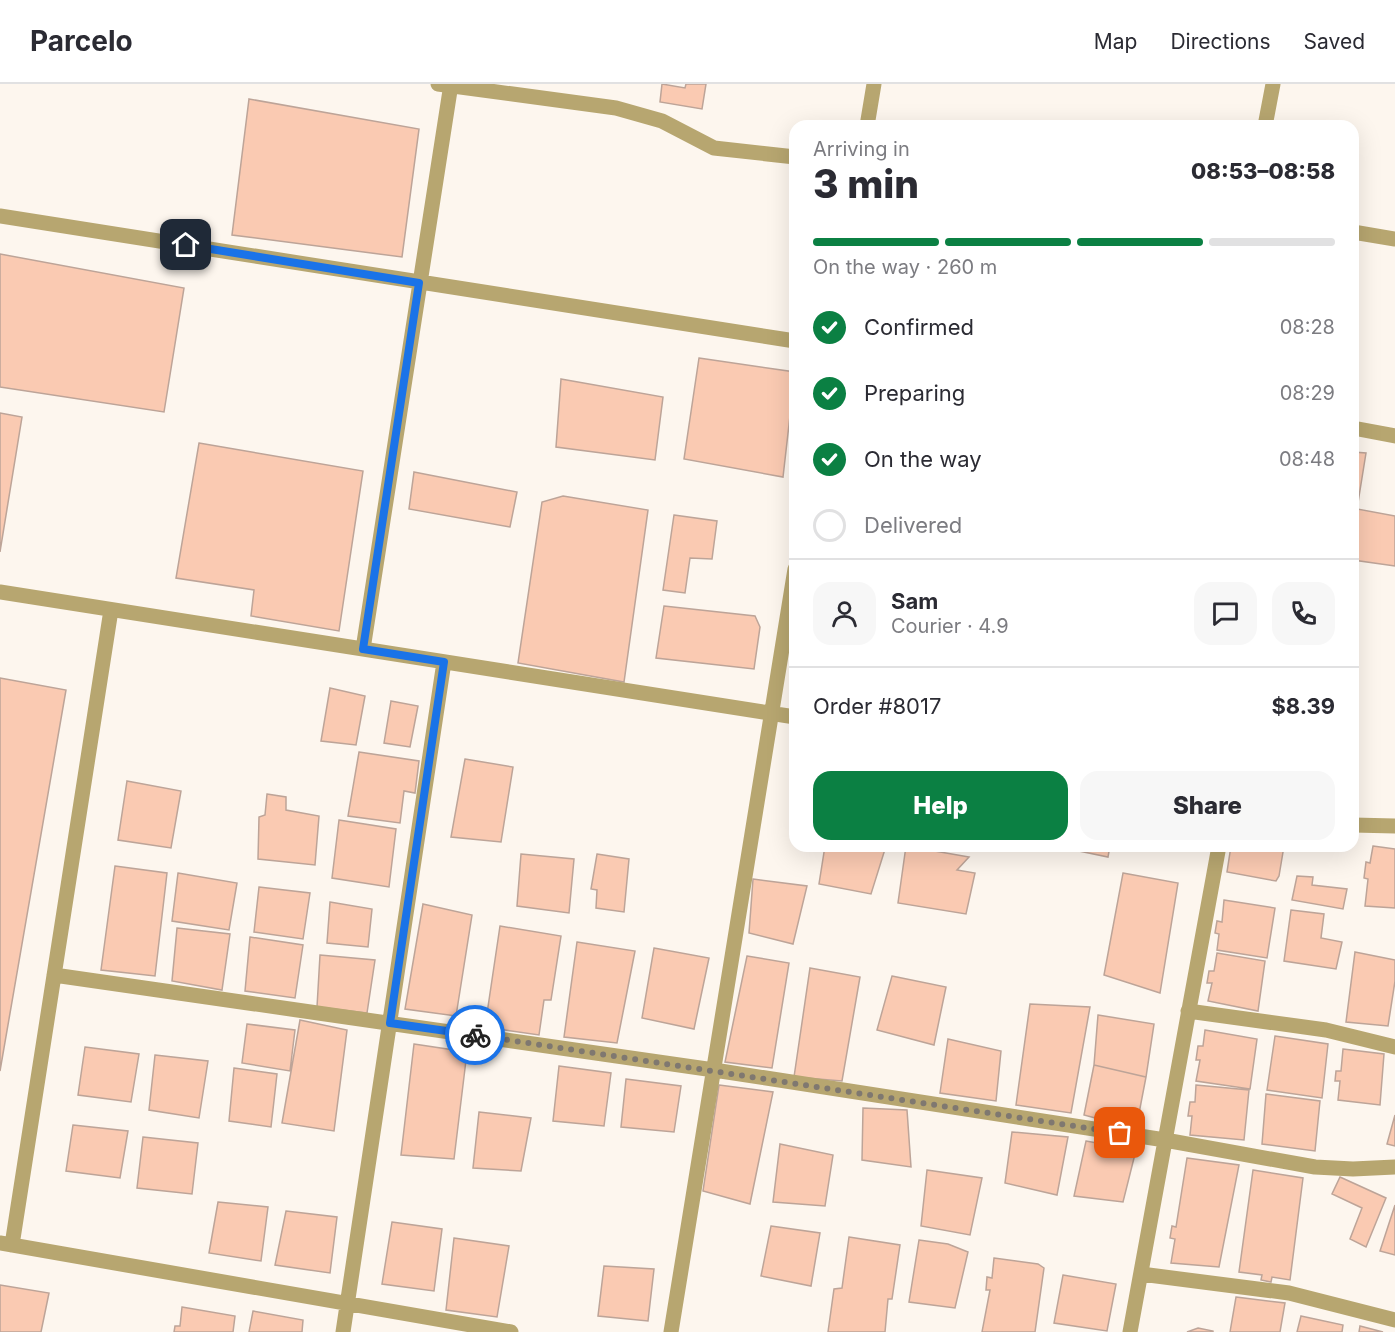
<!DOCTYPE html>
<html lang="en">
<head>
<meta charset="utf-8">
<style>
  :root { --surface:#fff; --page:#f7f7f7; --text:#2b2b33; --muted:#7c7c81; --line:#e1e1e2; --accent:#0b8043 }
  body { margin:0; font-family:Inter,sans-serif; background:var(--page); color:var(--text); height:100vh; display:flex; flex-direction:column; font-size:22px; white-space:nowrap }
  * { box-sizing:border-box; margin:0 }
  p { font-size:20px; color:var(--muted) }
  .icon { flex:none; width:33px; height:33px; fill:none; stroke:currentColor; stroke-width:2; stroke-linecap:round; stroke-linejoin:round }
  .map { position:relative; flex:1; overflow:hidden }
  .details { position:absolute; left:789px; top:36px; width:570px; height:732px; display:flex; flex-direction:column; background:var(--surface); border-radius:18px; box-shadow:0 6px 24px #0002 }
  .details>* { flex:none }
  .pin { position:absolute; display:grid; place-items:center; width:51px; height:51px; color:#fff; margin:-26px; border-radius:12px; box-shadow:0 3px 9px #0006 }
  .courier { position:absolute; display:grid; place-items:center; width:60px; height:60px; margin:-30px; border:4px solid #1a73e8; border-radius:50%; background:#fff; color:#222; box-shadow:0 2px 8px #0007 }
  .head em { font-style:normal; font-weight:800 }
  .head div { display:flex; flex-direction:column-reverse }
  .head { display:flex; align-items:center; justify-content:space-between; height:102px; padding:0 24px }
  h1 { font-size:39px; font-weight:800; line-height:45px }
  .bar { display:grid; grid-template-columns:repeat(4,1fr); gap:9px 6px; align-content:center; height:72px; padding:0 24px }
  .bar i { height:8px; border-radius:4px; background:var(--line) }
  .bar .current { background:var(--accent) }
  .bar p { grid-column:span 4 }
  .line { display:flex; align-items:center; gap:15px; padding:0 24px; border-top:2px solid var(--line) }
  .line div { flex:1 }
  .round { display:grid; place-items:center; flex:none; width:63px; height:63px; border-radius:18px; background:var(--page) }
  ol { padding:0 24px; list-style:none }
  li { display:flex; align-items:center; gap:18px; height:66px }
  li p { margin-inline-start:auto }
  li .icon { padding:6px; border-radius:50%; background:var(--accent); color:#fff; stroke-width:4 }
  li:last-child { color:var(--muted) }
  li i { width:33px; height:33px; border:3px solid var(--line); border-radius:50% }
  .primary-button { display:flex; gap:12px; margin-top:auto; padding:12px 24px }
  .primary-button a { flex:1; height:69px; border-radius:18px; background:var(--accent); color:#fff; font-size:24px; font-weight:800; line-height:69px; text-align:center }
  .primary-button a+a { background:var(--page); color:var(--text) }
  header { display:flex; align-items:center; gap:36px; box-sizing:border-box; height:84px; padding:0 30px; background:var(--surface); border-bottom:2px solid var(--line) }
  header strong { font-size:28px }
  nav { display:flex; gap:33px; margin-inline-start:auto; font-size:21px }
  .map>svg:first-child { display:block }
</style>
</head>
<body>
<header>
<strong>Parcelo</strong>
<nav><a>Map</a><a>Directions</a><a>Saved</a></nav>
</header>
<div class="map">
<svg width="1395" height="1248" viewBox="0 0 1395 1248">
  <rect width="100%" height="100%" fill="#fdf6ee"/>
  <path fill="#facab2" stroke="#bda498" stroke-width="1.5" d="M662 0 685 4 686 0H706L702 25 660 18Z
    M249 15 419 45 402 173 232 151Z
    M0 170 184 204 164 328 0 303Z
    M699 274 795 288 783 393 684 375Z
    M561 295 663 313 655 376 556 363Z
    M0 329 22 333 0 468Z
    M199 359 363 387 339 547 251 532 254 506 176 494Z
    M1353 368 1366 369 1357 425 1395 432V482L1353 476Z
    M414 388 517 408 510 443 409 425Z
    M563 412 648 426 624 598 518 579 542 418Z
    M674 431 717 437 712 475 690 474 685 509 663 506Z
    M664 522 755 532 760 543 754 585 656 574Z
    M0 594 66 606 0 987Z
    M330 604 365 612 356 661 321 657Z
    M391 617 418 622 410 663 384 659Z
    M359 668 419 677 415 709 404 707 400 739 348 732Z
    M465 675 513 683 501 758 451 753Z
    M127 697 181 707 171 764 118 756Z
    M267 710 286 713V726L319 732 315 781 258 775 259 733 265 731Z
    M339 736 396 745 389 803 332 794Z
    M825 762H886L871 810 819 800Z
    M906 762 969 773 957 786 975 789 966 830 898 819Z
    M1055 762H1110L1108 773Z
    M1231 762H1284L1279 792 1276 797 1227 788Z
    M1373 762 1395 765V824L1365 822 1368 795 1364 794 1366 778 1370 779Z
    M521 770 574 775 569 829 517 822Z
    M597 770 629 775 624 828 596 824 597 806 591 805Z
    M115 782 167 789 155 892 101 886Z
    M178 789 237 799 229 846 172 837Z
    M1123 789 1178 799 1160 909 1104 891Z
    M1297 792 1313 793 1312 801 1347 805 1343 825 1292 816Z
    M753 795 807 802 793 860 749 849Z
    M259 803 310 809 303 855 254 848Z
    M1224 816 1275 824 1267 874 1217 866 1219 850 1215 849 1217 837 1222 838Z
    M330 818 372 825 368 863 327 859Z
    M423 820 472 831 456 932 405 925Z
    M1291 826 1324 830 1321 854 1342 858 1336 885 1284 877Z
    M500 842 561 852 551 916H544L539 951 485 943Z
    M177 844 230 850 222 906 172 897Z
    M250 853 303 861 295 914 245 907Z
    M577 858 635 867 617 959 564 953Z
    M654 864 709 874 694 945 642 934Z
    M1355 868 1395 876V897L1388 942 1346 938Z
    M1217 869 1265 877 1258 927 1208 917 1212 899H1207L1209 887H1214Z
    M320 871 375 876 367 929 317 923Z
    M747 872 789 879 772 984 725 978Z
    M810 884 860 893 842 997 794 993Z
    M892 892 946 903 934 961 877 946Z
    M1030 920 1090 923 1071 1029 1016 1021Z
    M1098 931 1154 940 1146 993 1094 981Z
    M300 936 347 946 334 1047 282 1039Z
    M247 940 295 946 290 987 242 979Z
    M1205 946 1257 955 1250 1005 1196 997 1200 976H1196L1198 962H1203Z
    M1275 952 1328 960 1322 1014 1267 1006Z
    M948 955 1001 967 996 1017 940 1009Z
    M414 960 467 968 454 1075 401 1071Z
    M85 963 139 970 131 1018 78 1011Z
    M1343 965 1384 970 1380 1021 1338 1016 1340 997H1335L1336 987H1341Z
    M155 971 208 977 199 1034 149 1026Z
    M1094 981 1146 993 1136 1045 1084 1031Z
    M559 982 611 989 604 1042 553 1037Z
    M234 984 277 990 271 1043 229 1037Z
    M626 995 681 1002 674 1048 621 1043Z
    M719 1001 773 1008 750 1120 703 1107Z
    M1196 1001 1249 1006 1244 1056 1190 1051 1192 1032H1188L1190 1018H1195Z
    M1266 1010 1320 1017 1315 1067 1262 1060Z
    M863 1024 907 1026 911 1083 862 1076Z
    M479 1028 531 1034 521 1087 473 1084Z
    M1395 1031V1062L1387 1060Z
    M73 1041 128 1047 120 1094 66 1087Z
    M1012 1048 1068 1053 1057 1111 1005 1099Z
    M143 1053 198 1059 192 1110 137 1104Z
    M1086 1057 1136 1066 1123 1118 1074 1112Z
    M780 1060 833 1071 825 1122 773 1118Z
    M1187 1074 1239 1081 1219 1183 1171 1179 1175 1155 1170 1154 1172 1142 1176 1143Z
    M927 1086 982 1094 970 1151 921 1142Z
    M1253 1086 1303 1094 1290 1196 1272 1193 1271 1198 1261 1196 1262 1191 1239 1188Z
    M1340 1093 1386 1114 1366 1163 1350 1155 1362 1124 1332 1110Z
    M218 1118 268 1123 261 1177 209 1169Z
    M1395 1121V1171L1380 1167Z
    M286 1127 337 1133 330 1189 275 1181Z
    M392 1138 442 1145 434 1207 382 1200Z
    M771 1142 820 1149 811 1202 761 1192Z
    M849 1153 900 1161 892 1215H888L885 1248H828L834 1205 842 1204Z
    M454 1154 509 1162 497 1233 446 1226Z
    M919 1156 948 1160 968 1168 955 1224 909 1218Z
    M994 1174 1038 1180 1044 1184 1035 1248H982L990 1206H986L987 1193 992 1194Z
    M604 1182 654 1185 648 1237 598 1232Z
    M1063 1191 1116 1200 1107 1247 1054 1239Z
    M0 1201 49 1209 41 1248H0Z
    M1236 1213 1285 1219 1280 1248H1230Z
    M182 1223 235 1232 233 1248H174L175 1242H180Z
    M253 1227 303 1236 302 1248H249Z
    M1301 1232 1343 1241 1342 1248H1297Z
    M1360 1242 1383 1248H1359Z
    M1198 1244 1213 1247V1248H1187Z"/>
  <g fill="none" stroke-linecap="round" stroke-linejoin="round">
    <path stroke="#b7a670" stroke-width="15" d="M438 0 616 24 662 37 714 64 795 73
      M867 42 874 0
      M1265 42 1273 0
      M0 132 795 257
      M1353 148 1395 155
      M1353 344 1395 352
      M0 508 795 633
      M363 565 451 0
      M1353 741 1395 742
      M54 891 714 986 1165 1056 1315 1083 1353 1085 1395 1083
      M1188 927 1326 946 1395 963
      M0 1159 511 1248
      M12 1161 111 526
      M1141 1190 1289 1209 1395 1236
      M343 1248 444 578
      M671 1248 795 485
      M1130 1248 1219 762"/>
  </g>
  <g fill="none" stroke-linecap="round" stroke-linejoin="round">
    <path stroke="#7f7870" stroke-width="6" stroke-dasharray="0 10.8" d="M475 951 1120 1049"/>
    <path stroke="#1a73e8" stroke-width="8" d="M186 161 419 199 363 565 444 578 390 939 475 951"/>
  </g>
</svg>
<div class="pin" style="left:1120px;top:1049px;background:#ea580c"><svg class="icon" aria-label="bag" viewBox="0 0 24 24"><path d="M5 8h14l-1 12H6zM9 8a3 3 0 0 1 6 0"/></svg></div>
<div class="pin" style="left:186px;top:161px;background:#1f2937"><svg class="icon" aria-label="home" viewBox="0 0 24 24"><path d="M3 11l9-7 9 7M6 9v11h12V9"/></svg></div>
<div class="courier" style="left:475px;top:951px"><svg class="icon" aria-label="bike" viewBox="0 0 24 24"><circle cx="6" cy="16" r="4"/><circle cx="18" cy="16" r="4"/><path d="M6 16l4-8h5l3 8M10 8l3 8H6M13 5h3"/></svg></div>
<section class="details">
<div class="head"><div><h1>3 min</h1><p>Arriving in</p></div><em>08:53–08:58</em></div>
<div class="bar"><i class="current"></i><i class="current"></i><i class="current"></i><i></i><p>On the way · 260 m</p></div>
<ol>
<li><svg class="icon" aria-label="check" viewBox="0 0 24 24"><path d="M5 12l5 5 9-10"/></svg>Confirmed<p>08:28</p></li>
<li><svg class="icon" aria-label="check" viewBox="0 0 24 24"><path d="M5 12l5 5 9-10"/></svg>Preparing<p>08:29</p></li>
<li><svg class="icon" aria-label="check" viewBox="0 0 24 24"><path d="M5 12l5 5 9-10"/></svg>On the way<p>08:48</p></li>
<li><i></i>Delivered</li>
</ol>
<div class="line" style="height:108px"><a class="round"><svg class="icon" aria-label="person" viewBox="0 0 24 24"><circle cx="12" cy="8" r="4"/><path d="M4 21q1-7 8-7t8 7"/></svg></a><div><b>Sam</b><p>Courier · 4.9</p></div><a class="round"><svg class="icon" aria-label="chat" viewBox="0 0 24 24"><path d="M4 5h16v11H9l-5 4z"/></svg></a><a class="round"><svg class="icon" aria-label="phone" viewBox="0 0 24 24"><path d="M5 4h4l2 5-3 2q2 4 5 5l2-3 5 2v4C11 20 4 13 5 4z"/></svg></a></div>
<div class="line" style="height:78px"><div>Order #8017</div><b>$8.39</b></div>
<div class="primary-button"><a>Help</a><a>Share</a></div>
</section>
</div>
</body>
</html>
